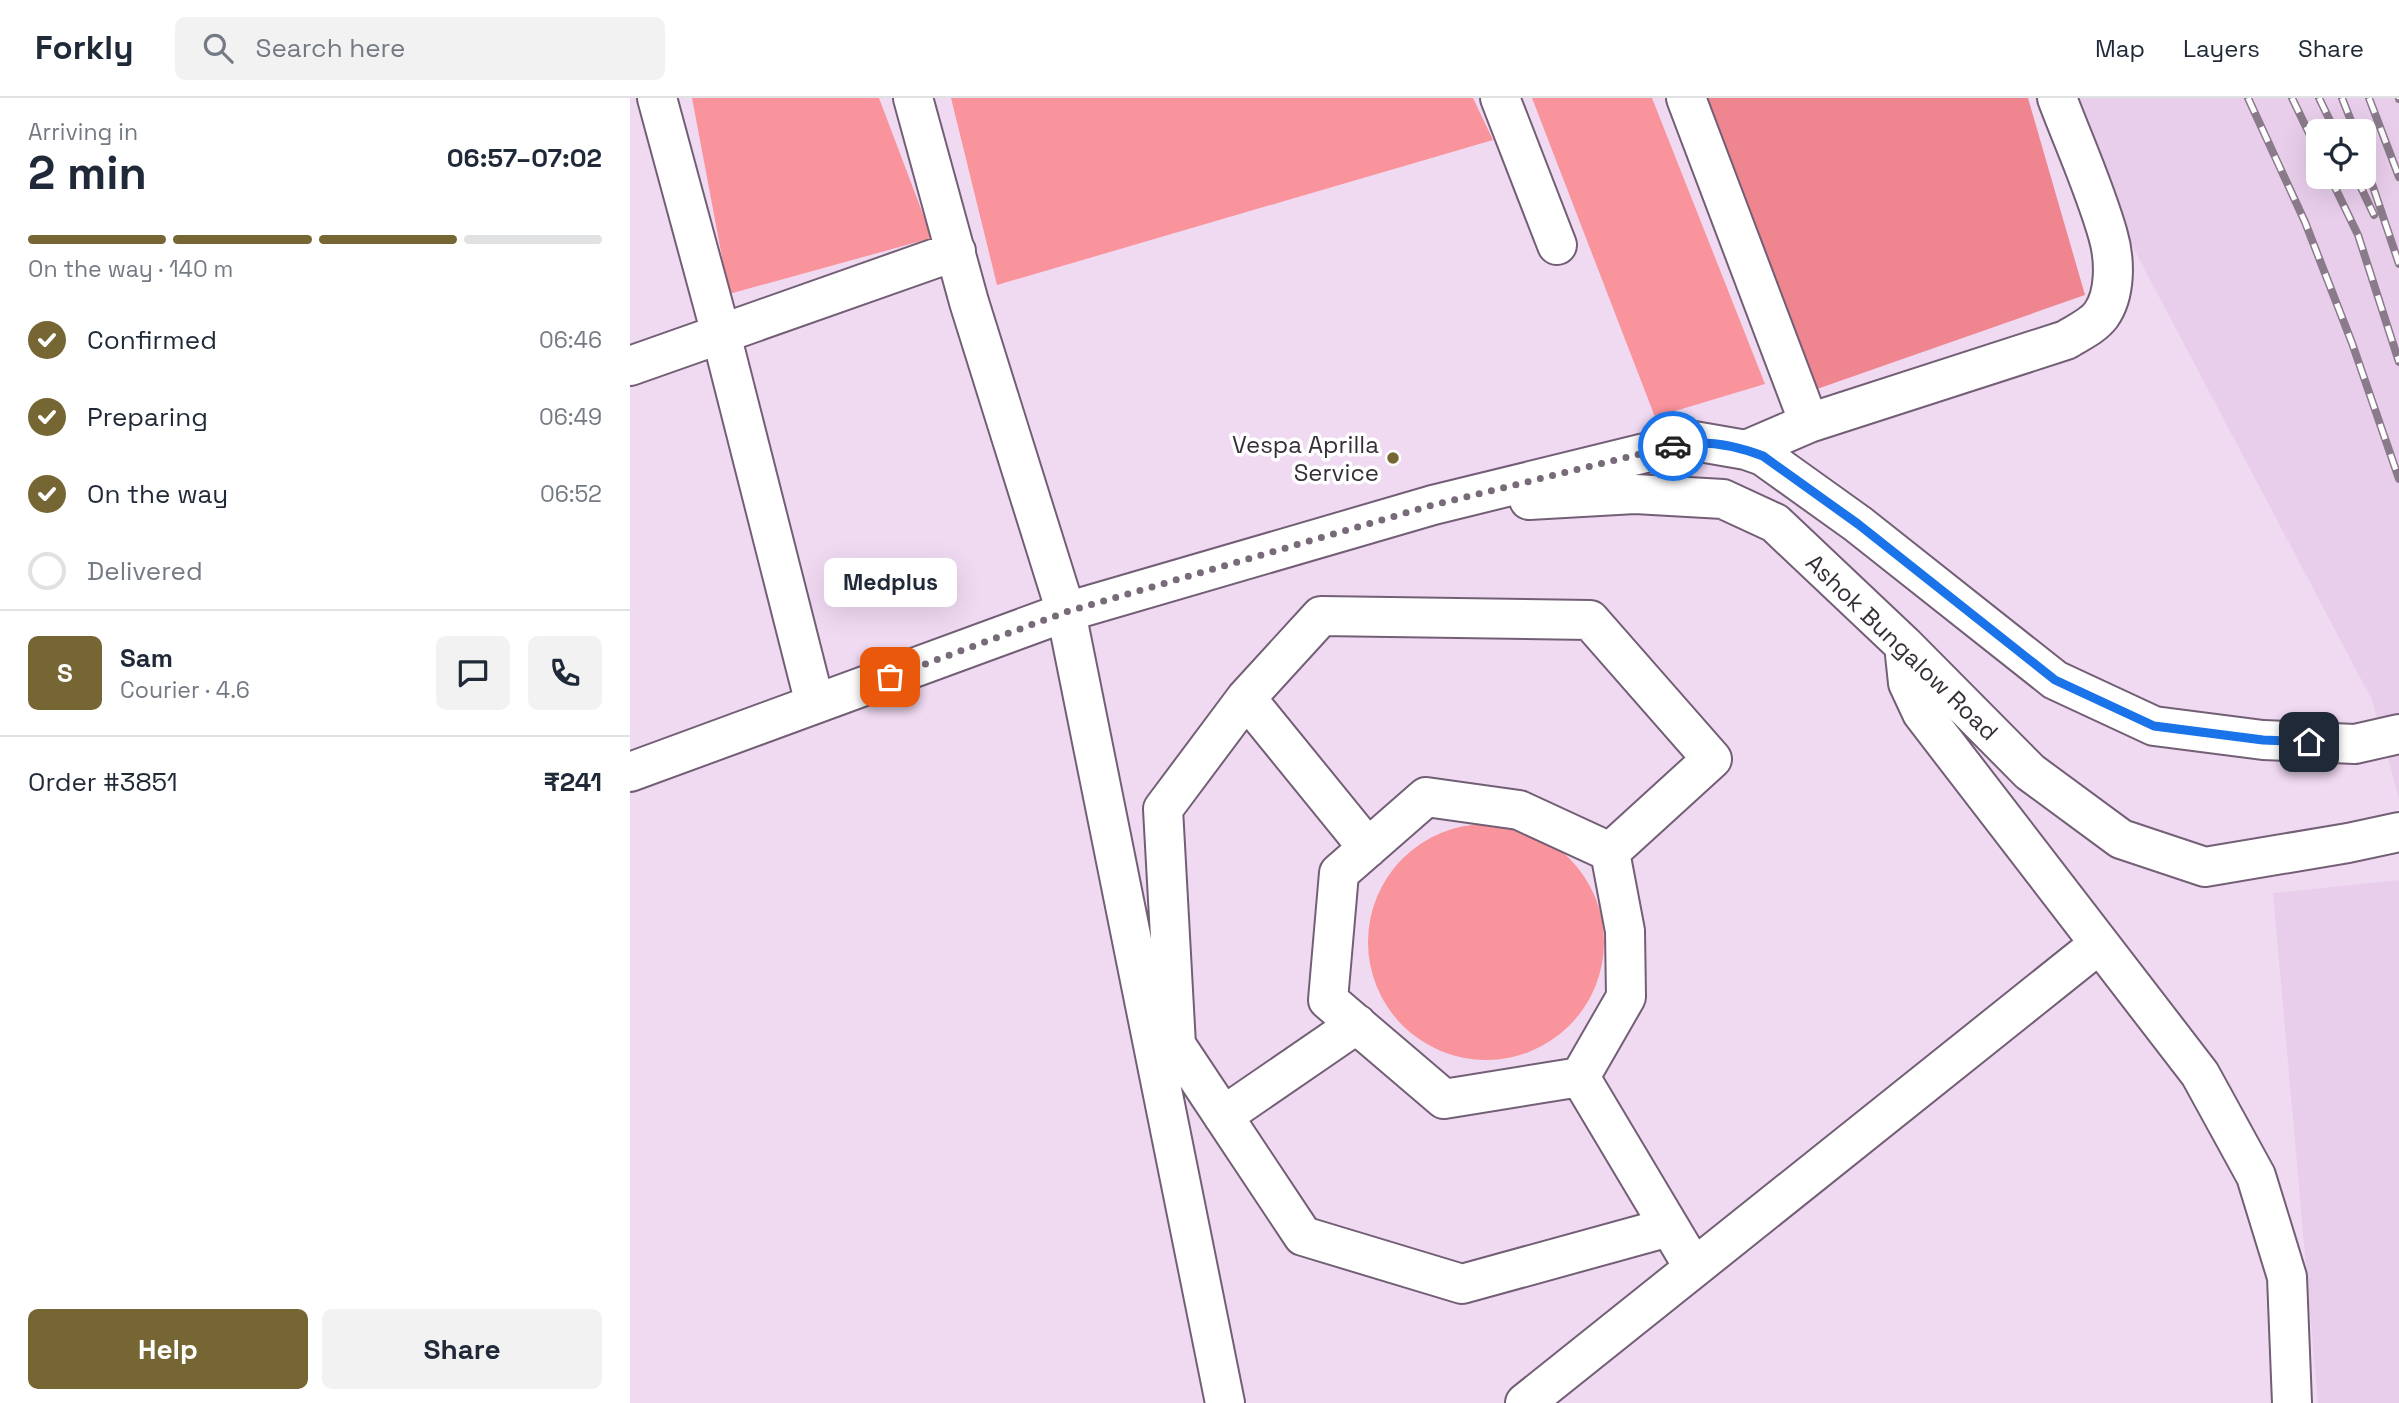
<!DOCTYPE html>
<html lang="en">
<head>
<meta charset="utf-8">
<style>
  :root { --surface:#fff; --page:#f2f2f3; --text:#1f2937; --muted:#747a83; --line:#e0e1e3; --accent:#756633 }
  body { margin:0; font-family:"Space Grotesk",sans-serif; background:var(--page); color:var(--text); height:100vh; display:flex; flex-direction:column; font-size:26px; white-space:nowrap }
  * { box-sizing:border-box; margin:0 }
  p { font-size:23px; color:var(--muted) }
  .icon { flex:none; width:38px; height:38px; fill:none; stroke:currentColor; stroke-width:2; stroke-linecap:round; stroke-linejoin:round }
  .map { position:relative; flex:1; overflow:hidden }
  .panel { display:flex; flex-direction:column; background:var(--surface); width:630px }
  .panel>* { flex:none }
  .controls { position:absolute; left:1676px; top:21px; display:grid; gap:14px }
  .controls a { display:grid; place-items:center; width:70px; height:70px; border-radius:10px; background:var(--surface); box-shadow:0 7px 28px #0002; font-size:35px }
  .pin { position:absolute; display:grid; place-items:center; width:60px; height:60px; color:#fff; margin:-30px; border-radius:14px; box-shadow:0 4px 10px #0006 }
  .courier { position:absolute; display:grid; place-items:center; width:70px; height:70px; margin:-35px; border:5px solid #1a73e8; border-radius:50%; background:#fff; color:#222; box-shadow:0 2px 9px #0007 }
  .bubble { position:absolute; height:49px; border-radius:10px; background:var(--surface); box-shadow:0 7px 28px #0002; font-size:23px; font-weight:600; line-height:49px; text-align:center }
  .overview em { font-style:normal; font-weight:600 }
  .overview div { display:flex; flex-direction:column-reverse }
  .overview { display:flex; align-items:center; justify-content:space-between; height:119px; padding:0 28px }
  h1 { font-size:46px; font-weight:600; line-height:52px }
  .bar { display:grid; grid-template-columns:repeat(4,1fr); gap:10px 7px; align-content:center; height:84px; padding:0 28px }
  .bar i { height:9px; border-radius:5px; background:var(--line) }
  .bar .on { background:var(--accent) }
  .bar p { grid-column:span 4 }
  .line { display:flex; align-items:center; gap:18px; padding:0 28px; border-top:2px solid var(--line) }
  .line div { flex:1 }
  .round { display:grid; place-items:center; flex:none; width:74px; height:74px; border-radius:10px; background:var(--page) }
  ol { padding:0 28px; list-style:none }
  li { display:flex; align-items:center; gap:21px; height:77px }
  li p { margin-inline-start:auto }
  li .icon { padding:7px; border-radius:50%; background:var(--accent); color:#fff; stroke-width:4 }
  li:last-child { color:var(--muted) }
  li i { width:38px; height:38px; border:4px solid var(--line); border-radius:50% }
  .action { display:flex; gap:14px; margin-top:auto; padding:14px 28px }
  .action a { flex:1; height:80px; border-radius:10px; background:var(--accent); color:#fff; font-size:28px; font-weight:600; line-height:80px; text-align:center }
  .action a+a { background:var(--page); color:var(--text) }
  header { display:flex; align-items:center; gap:42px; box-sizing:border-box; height:98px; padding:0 35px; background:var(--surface); border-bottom:2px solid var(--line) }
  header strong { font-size:33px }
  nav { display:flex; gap:38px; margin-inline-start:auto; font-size:24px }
  .search { width:490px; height:63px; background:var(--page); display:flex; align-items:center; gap:18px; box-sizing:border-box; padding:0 24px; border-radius:10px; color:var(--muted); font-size:26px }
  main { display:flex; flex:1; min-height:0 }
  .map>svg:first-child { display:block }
</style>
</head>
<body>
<header>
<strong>Forkly</strong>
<div class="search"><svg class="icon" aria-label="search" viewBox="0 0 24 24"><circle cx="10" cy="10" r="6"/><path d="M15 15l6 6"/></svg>Search here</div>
<nav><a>Map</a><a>Layers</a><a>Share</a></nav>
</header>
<main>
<section class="panel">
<div class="overview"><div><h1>2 min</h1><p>Arriving in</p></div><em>06:57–07:02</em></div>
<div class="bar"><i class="on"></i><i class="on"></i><i class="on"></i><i></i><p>On the way · 140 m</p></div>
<ol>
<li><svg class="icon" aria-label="check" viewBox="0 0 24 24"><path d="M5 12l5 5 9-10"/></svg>Confirmed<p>06:46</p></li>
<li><svg class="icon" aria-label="check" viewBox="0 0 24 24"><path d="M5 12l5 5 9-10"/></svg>Preparing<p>06:49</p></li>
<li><svg class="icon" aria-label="check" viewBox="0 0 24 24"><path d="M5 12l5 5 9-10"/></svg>On the way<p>06:52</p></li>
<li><i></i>Delivered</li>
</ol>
<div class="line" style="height:126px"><b class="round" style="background:var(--accent);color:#fff">S</b><div><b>Sam</b><p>Courier · 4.6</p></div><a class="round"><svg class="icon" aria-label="chat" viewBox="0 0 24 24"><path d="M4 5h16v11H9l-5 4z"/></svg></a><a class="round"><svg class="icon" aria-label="phone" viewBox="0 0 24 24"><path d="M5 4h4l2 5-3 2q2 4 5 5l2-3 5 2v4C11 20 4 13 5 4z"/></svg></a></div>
<div class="line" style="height:91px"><div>Order #3851</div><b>₹241</b></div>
<div class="action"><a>Help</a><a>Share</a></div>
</section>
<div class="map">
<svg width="1769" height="1305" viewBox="0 0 1769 1305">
  <rect width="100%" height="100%" fill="#f0daf2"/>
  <path fill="#e9ceec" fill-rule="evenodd" d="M1424 0H1769V701L1742 602ZM1689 33H1734V79H1689Z
    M1769 782V1305H1688L1643 795Z"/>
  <path fill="#f9939c" d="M62 0H249L302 140 99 196Z
    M321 0H843L863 42 367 187Z
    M902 0H1022L1135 286 1025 319Z
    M738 844a118 118 0 1 1 236 0a118 118 0 1 1-236 0Z"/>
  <path fill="#ee858f" d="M1073 0H1398L1455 197 1187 291Z"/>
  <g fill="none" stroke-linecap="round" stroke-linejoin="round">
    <g stroke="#725f75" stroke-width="42">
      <path id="minor" d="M27 0 91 236 185 606
        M283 0 339 204 436 514 595 1305
        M870 0 927 147
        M1056 0 1179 325
        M0 268 326 153
        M1116 352 1179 325 1436 242C1447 235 1463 228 1471 217 1486 196 1485 161 1478 137 1465 91 1444 45 1427 0
        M899 402 1005 396 1093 401 1145 425 1274 547 1400 674 1491 741 1575 769 1718 745 1769 734
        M1274 547 1278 585 1292 615 1570 976 1626 1078 1657 1179 1662 1305
        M616 600 738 750
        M0 674 436 514 803 407 1064 343 1116 352 1133 358 1228 426 1425 582 1524 628 1633 642 1725 646 1769 636
        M980 754 1082 661 960 522 691 518 616 600 533 711 546 947 673 1138 832 1186 1039 1129
        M950 979 996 899 995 833 980 754 889 712 796 699 709 775 698 902 814 1001 950 979 1064 1170
        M593 1018 727 926
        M895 1305 1468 847"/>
    </g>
    <use href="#minor" stroke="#fff" stroke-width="38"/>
    <g stroke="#8a7b8b" stroke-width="8">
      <path id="rail" d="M1618 0 1675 124 1722 245 1769 381
        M1662 0 1689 56
        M1689 0 1705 33
        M1712 0 1725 33
        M1739 0 1769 79
        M1769 0V1
        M1734 62 1769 166
        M1700 79 1728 137 1769 264
        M1726 79 1744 117"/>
    </g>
    <use href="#rail" stroke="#fff" stroke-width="5" stroke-dasharray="16" stroke-linecap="butt"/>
  </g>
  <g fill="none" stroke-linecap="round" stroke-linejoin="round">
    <path stroke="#786b79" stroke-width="7" stroke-dasharray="0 12.6" d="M260 579 436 514 803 407 1043 348"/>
    <path stroke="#1a73e8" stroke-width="9" d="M1043 348C1073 341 1104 347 1133 358L1228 426 1425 582 1524 628 1633 642 1679 644"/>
  </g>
  <circle fill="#756633" stroke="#fff" stroke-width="2.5" cx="763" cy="360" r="7"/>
  <g text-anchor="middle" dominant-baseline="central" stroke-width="7" stroke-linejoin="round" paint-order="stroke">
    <g font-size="24" fill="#372f38" stroke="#fff" text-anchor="end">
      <text x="749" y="346">Vespa Aprilla<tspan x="749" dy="28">Service</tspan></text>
    </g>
    <g font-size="24" fill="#372f38" stroke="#fff">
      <text transform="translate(1272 549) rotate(44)">Ashok Bungalow Road</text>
    </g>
  </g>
</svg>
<div class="controls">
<a><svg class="icon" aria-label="locate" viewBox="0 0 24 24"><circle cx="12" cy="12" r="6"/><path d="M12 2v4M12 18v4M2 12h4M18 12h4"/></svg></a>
</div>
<div class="pin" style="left:260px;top:579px;background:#ea580c"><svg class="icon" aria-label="bag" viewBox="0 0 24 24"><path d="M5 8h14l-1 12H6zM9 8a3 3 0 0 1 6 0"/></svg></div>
<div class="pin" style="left:1679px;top:644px;background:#1f2937"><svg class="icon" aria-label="home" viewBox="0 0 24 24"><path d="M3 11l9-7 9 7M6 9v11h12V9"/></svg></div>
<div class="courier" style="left:1043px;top:348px"><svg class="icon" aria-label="car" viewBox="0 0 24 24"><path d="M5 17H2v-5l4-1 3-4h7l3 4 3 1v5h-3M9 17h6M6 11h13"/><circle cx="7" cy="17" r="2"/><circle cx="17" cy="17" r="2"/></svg></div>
<div class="bubble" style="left:194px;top:460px;width:133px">Medplus</div>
</div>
</main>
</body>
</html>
